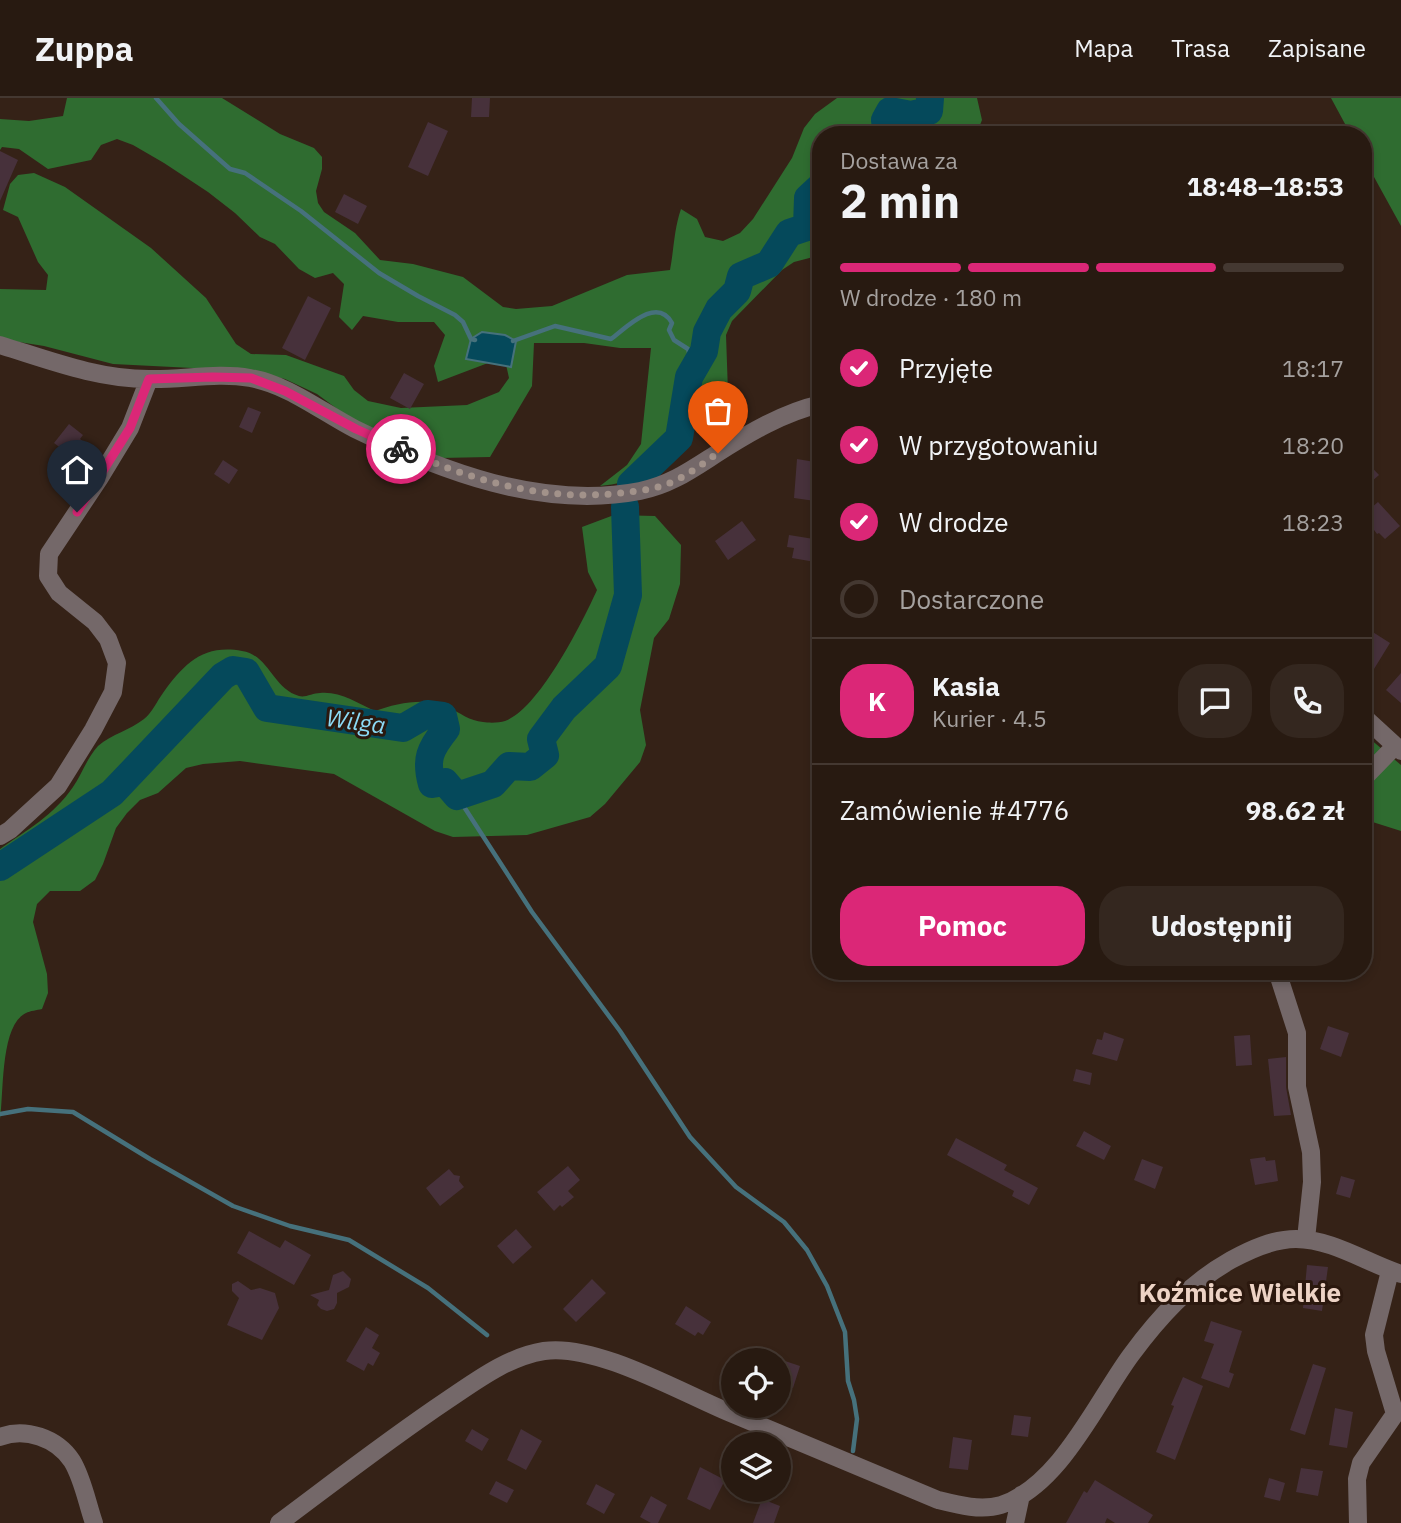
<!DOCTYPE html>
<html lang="pl">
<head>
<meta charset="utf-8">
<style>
  :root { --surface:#281a11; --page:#34271f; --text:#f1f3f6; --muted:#a5a19f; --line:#443831; --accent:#db2777 }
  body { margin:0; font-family:"IBM Plex Sans",sans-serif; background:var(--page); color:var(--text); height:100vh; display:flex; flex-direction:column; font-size:26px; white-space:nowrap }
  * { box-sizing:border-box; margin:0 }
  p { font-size:23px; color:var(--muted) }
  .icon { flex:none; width:38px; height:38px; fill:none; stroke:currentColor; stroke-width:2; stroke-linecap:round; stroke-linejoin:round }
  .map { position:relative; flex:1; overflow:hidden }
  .drawer { position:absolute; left:812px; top:28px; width:560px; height:854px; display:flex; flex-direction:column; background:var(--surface); border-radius:28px; box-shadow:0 4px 10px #0003,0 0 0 2px var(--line) }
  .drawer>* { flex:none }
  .buttons { position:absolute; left:721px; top:1250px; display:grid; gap:14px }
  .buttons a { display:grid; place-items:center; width:70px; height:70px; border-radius:50%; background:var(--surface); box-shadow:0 4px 10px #0003,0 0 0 2px var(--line); font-size:35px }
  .pin { position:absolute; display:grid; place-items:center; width:60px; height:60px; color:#fff; margin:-72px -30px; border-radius:50% 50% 50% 0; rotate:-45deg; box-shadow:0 0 7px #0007 }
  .pin .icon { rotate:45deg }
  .courier { position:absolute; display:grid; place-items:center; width:70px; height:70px; margin:-35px; border:5px solid #db2777; border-radius:50%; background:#fff; color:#222; box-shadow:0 2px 9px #0007 }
  .headline em { font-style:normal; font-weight:700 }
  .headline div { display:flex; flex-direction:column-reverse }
  .headline { display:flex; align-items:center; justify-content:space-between; height:119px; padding:0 28px }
  h1 { font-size:46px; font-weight:700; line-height:52px }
  .bar { display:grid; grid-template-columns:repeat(4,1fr); gap:10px 7px; align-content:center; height:84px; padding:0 28px }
  .bar i { height:9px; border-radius:5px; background:var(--line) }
  .bar .selected { background:var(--accent) }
  .bar p { grid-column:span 4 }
  .line { display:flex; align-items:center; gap:18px; padding:0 28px; border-top:2px solid var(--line) }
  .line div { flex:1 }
  .round { display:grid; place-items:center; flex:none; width:74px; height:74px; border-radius:28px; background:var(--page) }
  ol { padding:0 28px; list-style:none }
  li { display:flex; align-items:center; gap:21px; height:77px }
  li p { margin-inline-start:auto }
  li .icon { padding:7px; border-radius:50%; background:var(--accent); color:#fff; stroke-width:4 }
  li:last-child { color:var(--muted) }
  li i { width:38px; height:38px; border:4px solid var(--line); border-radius:50% }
  .action { display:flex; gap:14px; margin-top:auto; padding:14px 28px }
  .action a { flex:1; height:80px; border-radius:28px; background:var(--accent); color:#fff; font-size:28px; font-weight:700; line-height:80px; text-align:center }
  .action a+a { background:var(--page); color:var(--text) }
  header { display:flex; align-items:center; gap:42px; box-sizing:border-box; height:98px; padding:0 35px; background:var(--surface); border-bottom:2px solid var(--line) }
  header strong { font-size:33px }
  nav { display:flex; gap:38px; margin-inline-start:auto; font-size:24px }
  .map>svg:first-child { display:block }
</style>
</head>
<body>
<header>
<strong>Zuppa</strong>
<nav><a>Mapa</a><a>Trasa</a><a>Zapisane</a></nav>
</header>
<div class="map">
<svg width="1401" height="1425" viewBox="0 0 1401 1425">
  <rect width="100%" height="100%" fill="#352217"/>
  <path fill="#2f6c30" d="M67 0H222L280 36 314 50 322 59V71L316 93 318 105 324 114 355 135 380 162 413 166 463 179 503 209 516 211 552 208 627 177 670 172C674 151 674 131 681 111L697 121 705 139 723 143 740 135 753 121 792 60 804 30 815 16 837 0H977L982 22 976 37H821V157L794 164 782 172 732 223 726 237 728 294 722 307 713 318H700C693 328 694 333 689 343 676 373 629 385 600 388L627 367 641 346 651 250H620L584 245H534L532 288 490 359 440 360 359 327 317 296 285 281 252 273 113 266 44 248 0 241V191L46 192 48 177 38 164 18 119 3 112 10 86 18 77 34 75 65 89 151 150 206 200 236 246 251 256 286 257 344 278 354 292 368 303 401 310 467 307 499 294 509 280 505 262 488 265 438 284 434 268 445 237 434 224H398L363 218 352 232 339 219 344 186 333 175 315 180 299 171 275 146 260 139 235 115 208 94 164 65 133 47 117 41 101 47 91 62 48 71 19 51 2 49 0 52V21L29 23 63 18Z
    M1331 0H1401V128L1363 59V37H1351Z
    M614 417 655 418 681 447 680 486 669 521 654 540 640 612 646 647 640 664 605 706 590 719 527 737 453 739 435 733 334 676 240 663 203 666 186 670 158 695 140 702 127 715 116 730 103 766 95 782 80 793H50L37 806 33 824 47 876 48 895 42 911C37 912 30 913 26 915 0 927 4 995 0 1021V751C27 732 54 717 73 689 82 676 87 660 98 648 112 636 130 632 144 621 152 615 157 603 163 595 184 566 203 546 242 553 269 557 273 591 299 598 305 600 313 595 320 595 340 593 357 605 375 613 397 605 427 599 448 609 460 615 470 623 483 624 489 625 499 625 505 623 539 611 582 525 597 492L588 474 582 429Z
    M1363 635 1401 667V733L1363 721Z"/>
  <path fill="#05495b" stroke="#46717c" stroke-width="2" d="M482 234 505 237 516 243 511 269 466 261 471 241Z"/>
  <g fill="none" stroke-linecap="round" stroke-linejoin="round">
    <path stroke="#46717c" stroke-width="4.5" d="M156 0 179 26 230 71 245 75 301 113 379 175 418 198 455 217 463 224 471 241 475 242
      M513 243 555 228 611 241C627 229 657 198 672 225L669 232 674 242 688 251 693 270
      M457 698 532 814 620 933 690 1039 736 1089 784 1124 807 1152 827 1188 845 1234 848 1283 854 1302 857 1321 853 1353
      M0 1016 28 1011 73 1014 150 1061 233 1108 290 1128 349 1142 428 1190 487 1237"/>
    <path stroke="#05495b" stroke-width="28" d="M887 37 885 22 890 13 911 17 929 13 930 0
      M631 386 679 340 689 279 704 253 707 234 719 211 737 193 741 178 769 166 789 135 807 129 808 100 821 88
      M0 769 112 695 223 578 233 572 246 574 267 610 403 630 427 616 443 618 446 631C430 651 425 661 432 686L445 684 457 698 493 686 509 668 530 669 545 657 541 641 564 610 608 568 628 497 625 409"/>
  </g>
  <path fill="#47313b" d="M472 0H490L489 19H471Z
    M428 24 448 33 428 78 408 69Z
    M0 53 18 62 0 103Z
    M344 96 367 108 358 126 335 114Z
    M308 198 331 210 305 262 282 250Z
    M404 275 424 286 410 311 390 300Z
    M248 309 261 314 252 335 239 329Z
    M69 326 83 337 80 341 91 349 79 364 54 345Z
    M1363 360 1379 377 1363 391Z
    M797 361 821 365 815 403 794 400Z
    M223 362 238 372 229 386 214 376Z
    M1378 404 1400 428 1385 441 1379 435 1377 436 1363 417Z
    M742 423 756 442 728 462 715 443Z
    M789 437 820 442 821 465 792 460 794 450 787 449Z
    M1368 531 1390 545 1374 571 1363 564V538Z
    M1401 575V605L1386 592Z
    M1328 928 1349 935 1341 959 1320 951Z
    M1104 934 1124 941 1117 963 1092 956 1097 941 1102 942Z
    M1250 937 1252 967 1236 968 1234 938Z
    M1286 959V989L1291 1017 1274 1018 1268 961Z
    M1076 971 1092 975 1090 987 1073 983Z
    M1084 1033 1111 1048 1104 1062 1076 1048Z
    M956 1040 1007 1067 1004 1072 1038 1090 1029 1107 1012 1098 1014 1093 947 1057Z
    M1265 1059 1266 1063 1275 1062 1278 1083 1255 1087 1250 1061Z
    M1142 1061 1163 1069 1155 1091 1134 1082Z
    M568 1068 580 1082 568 1093 574 1099 562 1109 560 1107 554 1113 537 1094Z
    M449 1071 454 1077 460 1078 459 1083 464 1089 440 1108 426 1090Z
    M1341 1078 1355 1082 1350 1100 1336 1096Z
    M516 1131 532 1149 513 1166 497 1148Z
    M249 1133 280 1150 285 1142 311 1157 294 1187 237 1155Z
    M1307 1167 1328 1169 1322 1213 1303 1210Z
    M343 1173 351 1181 349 1189 337 1195V1205L334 1211 327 1213 321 1211 317 1207 319 1202 310 1197 329 1192 333 1177Z
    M592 1181 606 1195 576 1224 563 1211Z
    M238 1183 251 1192 260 1190 275 1195 279 1210 262 1242 227 1227 239 1200 232 1193V1186Z
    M686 1208 711 1224 703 1237 698 1234 695 1238 675 1226Z
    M1211 1223 1242 1233 1229 1274 1234 1276 1229 1290 1201 1280 1214 1246 1204 1243Z
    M366 1229 379 1237 372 1250 380 1255 373 1268 368 1265 364 1273 346 1263Z
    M779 1261 800 1268 793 1290 779 1285Z
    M1313 1266 1326 1270 1305 1337 1290 1332Z
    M1183 1279 1203 1288 1175 1362 1156 1354 1174 1308 1171 1307Z
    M1335 1310 1353 1314 1347 1350 1329 1347Z
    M1014 1317 1031 1319 1028 1339 1011 1337Z
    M472 1331 489 1341 482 1353 465 1343Z
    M521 1331 542 1343 526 1372 507 1362Z
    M953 1339 972 1342 968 1372 949 1370Z
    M700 1369 725 1382 710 1412 687 1401Z
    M1301 1370 1323 1373 1318 1398 1296 1394Z
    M1269 1380 1285 1385 1280 1403 1264 1399Z
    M1095 1382 1153 1417 1148 1425H1115L1107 1420 1105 1425H1066L1084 1393 1087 1395Z
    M496 1383 514 1392 507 1405 489 1396Z
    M596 1386 615 1396 604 1416 586 1406Z
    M651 1398 667 1407 658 1425H651L640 1419Z
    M762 1401 780 1408 774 1425H753Z"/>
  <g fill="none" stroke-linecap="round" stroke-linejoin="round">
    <path stroke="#746869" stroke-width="18" d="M0 247C49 262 97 281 149 281 182 282 217 274 250 280 287 286 322 314 355 331 441 373 542 412 640 393 670 387 691 372 716 356 747 336 784 314 821 306
      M1363 618 1401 653
      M1363 681 1395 648
      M0 738 10 732 58 688 93 632 113 594 117 565 108 541 95 524 59 495 48 478 49 456 99 381 130 330 149 281
      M1277 873 1297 935V989L1311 1054 1312 1084 1306 1141
      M0 1339C25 1329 57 1340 72 1363 83 1381 87 1405 94 1425
      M279 1425C334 1384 388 1342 446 1303 476 1283 507 1259 544 1253 595 1245 680 1294 728 1314 798 1344 868 1373 938 1402 958 1407 981 1413 1001 1407 1060 1388 1097 1303 1131 1257 1159 1219 1190 1185 1231 1162 1251 1151 1273 1141 1296 1141 1332 1141 1367 1165 1401 1176
      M1015 1425 1021 1397
      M1358 1425 1357 1381 1361 1365 1395 1316 1376 1253 1374 1237 1390 1173"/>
  </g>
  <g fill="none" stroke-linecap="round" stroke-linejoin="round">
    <path stroke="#a2928a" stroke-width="7" stroke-dasharray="0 12.6" d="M401 351C471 382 543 404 620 395 636 393 653 392 667 386 686 379 702 366 718 355"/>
    <path stroke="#db2777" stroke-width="9" d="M77 414 130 330 149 281 213 279 251 280 285 293 356 331 401 351"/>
  </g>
  <g text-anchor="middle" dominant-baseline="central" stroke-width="6" stroke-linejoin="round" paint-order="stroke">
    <g font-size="24" font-style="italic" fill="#8cdaf5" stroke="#2b180e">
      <text transform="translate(356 623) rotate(8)">Wilga</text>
    </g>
    <g font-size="26" font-weight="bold" fill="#edd3c5" stroke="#2b180e">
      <text x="1240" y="1194">Koźmice Wielkie</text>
    </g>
  </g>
</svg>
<div class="buttons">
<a><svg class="icon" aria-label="locate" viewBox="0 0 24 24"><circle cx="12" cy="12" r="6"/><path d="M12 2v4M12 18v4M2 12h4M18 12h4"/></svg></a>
<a><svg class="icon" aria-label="layers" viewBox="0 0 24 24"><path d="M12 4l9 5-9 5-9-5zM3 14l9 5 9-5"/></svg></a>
</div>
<div class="pin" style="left:718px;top:355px;background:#ea580c"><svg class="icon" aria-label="bag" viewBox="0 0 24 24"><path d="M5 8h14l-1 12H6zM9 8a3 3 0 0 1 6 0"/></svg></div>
<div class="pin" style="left:77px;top:414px;background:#1f2937"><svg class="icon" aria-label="home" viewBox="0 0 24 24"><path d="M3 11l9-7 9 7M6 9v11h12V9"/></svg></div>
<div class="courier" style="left:401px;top:351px"><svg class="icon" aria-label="bike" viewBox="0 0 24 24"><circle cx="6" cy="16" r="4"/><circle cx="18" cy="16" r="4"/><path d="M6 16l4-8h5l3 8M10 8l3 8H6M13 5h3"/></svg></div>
<section class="drawer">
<div class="headline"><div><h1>2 min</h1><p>Dostawa za</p></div><em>18:48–18:53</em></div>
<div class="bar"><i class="selected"></i><i class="selected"></i><i class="selected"></i><i></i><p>W drodze · 180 m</p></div>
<ol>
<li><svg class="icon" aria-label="check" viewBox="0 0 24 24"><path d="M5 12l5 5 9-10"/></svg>Przyjęte<p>18:17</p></li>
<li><svg class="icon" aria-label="check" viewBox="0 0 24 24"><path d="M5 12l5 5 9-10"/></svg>W przygotowaniu<p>18:20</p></li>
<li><svg class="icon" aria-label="check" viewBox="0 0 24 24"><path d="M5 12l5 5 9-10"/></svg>W drodze<p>18:23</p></li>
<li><i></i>Dostarczone</li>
</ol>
<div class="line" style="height:126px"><b class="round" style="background:var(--accent);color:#fff">K</b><div><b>Kasia</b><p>Kurier · 4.5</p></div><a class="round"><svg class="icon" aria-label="chat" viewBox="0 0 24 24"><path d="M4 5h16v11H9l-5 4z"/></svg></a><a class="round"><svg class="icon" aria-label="phone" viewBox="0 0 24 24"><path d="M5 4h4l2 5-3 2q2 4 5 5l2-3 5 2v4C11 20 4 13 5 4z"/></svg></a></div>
<div class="line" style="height:91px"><div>Zamówienie #4776</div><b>98.62 zł</b></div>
<div class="action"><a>Pomoc</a><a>Udostępnij</a></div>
</section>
</div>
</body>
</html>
